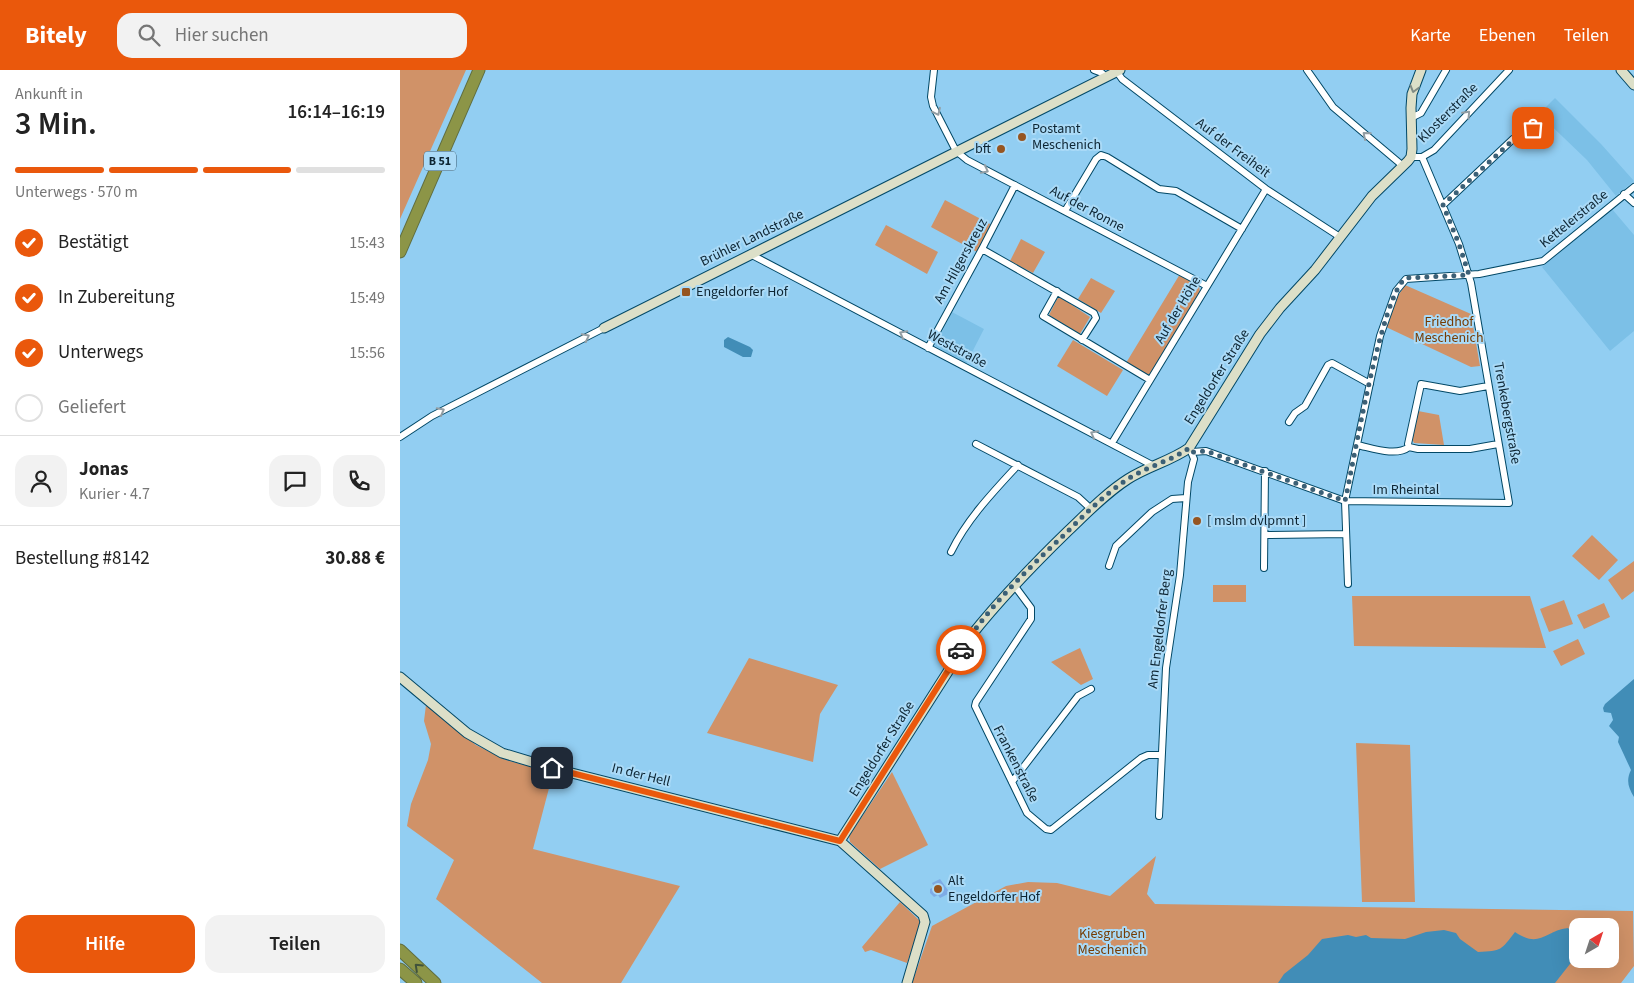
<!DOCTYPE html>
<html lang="de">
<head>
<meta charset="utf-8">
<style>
  :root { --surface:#fff; --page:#f2f2f2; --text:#222; --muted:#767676; --line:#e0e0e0; --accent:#ea580c }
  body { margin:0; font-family:"Source Sans 3",sans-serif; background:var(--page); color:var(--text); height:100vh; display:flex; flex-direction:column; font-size:19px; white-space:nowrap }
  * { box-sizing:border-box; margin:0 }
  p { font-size:16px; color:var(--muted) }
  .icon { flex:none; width:28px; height:28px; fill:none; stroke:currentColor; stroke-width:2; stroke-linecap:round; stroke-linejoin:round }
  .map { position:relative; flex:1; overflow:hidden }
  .details { display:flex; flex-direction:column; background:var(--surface); width:400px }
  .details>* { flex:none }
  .needle { width:32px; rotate:39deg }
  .buttons { position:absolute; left:1169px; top:848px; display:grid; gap:10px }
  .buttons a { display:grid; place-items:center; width:50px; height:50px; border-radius:10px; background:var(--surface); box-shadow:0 5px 20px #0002; font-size:25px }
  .pin { position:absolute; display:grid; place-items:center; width:42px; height:42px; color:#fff; margin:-21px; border-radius:10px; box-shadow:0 2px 8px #0006 }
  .courier { position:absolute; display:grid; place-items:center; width:50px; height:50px; margin:-25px; border:4px solid #ea580c; border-radius:50%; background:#fff; color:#222; box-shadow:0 1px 6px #0007 }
  .headline em { font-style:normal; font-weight:600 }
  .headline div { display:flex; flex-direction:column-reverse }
  .headline { display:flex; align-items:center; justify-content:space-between; height:85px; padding:0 15px }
  h1 { font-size:32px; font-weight:600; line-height:38px }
  .bar { display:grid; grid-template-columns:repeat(4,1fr); gap:8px 5px; align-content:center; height:60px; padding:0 15px }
  .bar i { height:6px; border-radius:4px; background:var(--line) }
  .bar .selected { background:var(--accent) }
  .bar p { grid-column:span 4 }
  .line { display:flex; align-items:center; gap:12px; padding:0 15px; border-top:1px solid var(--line) }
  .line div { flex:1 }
  .round { display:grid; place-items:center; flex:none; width:52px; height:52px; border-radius:15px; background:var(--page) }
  ol { padding:0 15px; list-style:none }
  li { display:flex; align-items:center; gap:15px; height:55px }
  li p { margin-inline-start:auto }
  li .icon { padding:5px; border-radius:50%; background:var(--accent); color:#fff; stroke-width:4 }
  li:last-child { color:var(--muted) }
  li i { width:28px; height:28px; border:2px solid var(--line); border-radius:50% }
  .cta { display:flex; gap:10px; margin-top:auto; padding:10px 15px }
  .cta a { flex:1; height:58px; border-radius:15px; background:var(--accent); color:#fff; font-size:20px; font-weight:600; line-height:58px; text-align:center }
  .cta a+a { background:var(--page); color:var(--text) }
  header { display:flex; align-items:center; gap:30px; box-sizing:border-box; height:70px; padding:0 25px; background:var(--accent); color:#fff }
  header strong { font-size:24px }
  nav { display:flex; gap:28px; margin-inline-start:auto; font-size:18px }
  .search { width:350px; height:45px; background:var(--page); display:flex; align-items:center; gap:12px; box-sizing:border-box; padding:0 18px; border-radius:15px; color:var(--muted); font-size:19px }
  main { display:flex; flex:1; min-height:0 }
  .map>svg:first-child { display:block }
</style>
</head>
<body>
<header>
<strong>Bitely</strong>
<div class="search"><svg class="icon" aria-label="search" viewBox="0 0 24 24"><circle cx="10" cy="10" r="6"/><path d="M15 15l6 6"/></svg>Hier suchen</div>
<nav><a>Karte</a><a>Ebenen</a><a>Teilen</a></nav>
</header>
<main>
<section class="details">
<div class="headline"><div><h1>3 Min.</h1><p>Ankunft in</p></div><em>16:14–16:19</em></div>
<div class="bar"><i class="selected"></i><i class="selected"></i><i class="selected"></i><i></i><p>Unterwegs · 570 m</p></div>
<ol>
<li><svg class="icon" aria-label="check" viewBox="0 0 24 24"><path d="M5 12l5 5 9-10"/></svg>Bestätigt<p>15:43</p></li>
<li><svg class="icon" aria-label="check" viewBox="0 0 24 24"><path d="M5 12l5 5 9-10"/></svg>In Zubereitung<p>15:49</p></li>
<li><svg class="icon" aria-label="check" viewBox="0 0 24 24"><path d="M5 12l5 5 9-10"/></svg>Unterwegs<p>15:56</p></li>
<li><i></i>Geliefert</li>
</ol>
<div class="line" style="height:90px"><a class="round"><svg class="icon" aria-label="person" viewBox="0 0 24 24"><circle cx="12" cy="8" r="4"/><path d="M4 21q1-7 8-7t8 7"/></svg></a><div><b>Jonas</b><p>Kurier · 4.7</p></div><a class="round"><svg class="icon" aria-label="chat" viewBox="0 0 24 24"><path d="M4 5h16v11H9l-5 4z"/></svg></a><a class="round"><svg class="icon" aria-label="phone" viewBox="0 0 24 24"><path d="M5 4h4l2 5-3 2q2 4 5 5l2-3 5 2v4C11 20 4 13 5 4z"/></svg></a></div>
<div class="line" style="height:65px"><div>Bestellung #8142</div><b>30.88 €</b></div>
<div class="cta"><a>Hilfe</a><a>Teilen</a></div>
</section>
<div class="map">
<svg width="1234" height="913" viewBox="0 0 1234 913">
  <rect width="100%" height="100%" fill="#92cef2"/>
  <path fill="#7cc0e7" d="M1155 28 1201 74 1234 111 1216 126 1187 90 1139 44Z
    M1212 139 1234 165V261L1210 281 1142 197Z
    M552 242 584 259 566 294 535 276Z"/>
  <path fill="#d09268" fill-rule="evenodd" d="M0 0H66L0 149Z
    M545 130 592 155 577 182 531 157Z
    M486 155 538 182 527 204 475 175Z
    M621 169 645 182 633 203 610 191Z
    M780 204 799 215 800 223 752 303 747 305 726 293Z
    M691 208 715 221 701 243 678 229Z
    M1005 215 1071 244 1080 296 1071 297 986 257 996 229Z
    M660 227 690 247 680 264 649 245 657 229Z
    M673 270 723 300 707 326 657 296Z
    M1018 341 1039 345 1044 375 1014 373 1012 369Z
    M1192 465 1218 490 1199 510 1172 486Z
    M1234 491V521L1222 530 1208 510Z
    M813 515H846V532H813Z
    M952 526H1130L1146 578 954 576Z
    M1164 530 1173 554 1149 562 1140 539Z
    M1204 533 1210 547 1184 559 1177 545Z
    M1178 569 1185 584 1161 596 1153 581Z
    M680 578 693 609 681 615 651 592Z
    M349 588 438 615 420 644 413 692 307 663Z
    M26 635 76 675 106 690 153 703 133 779 280 816 221 913H142L36 829 54 790 7 756 11 734 28 690 31 674 24 651Z
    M956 673 1010 675 1015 832H962Z
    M492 702 528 775 480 799 450 772 449 766Z
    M756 786 747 824 755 834 1233 841 1234 896 1221 913H512L532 856 606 816 628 812 657 813 710 826ZM1178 856H1210V889H1178Z
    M500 832 520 851V857L507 893 471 880 465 882 462 877Z"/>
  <path fill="#418db7" d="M328 267 350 277 353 280 351 287H343L324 277V270Z
    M1234 609V727C1228 717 1226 710 1231 700L1218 672 1219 667 1209 656 1213 650 1211 643 1204 642 1203 638 1205 634Z
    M1168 858 1177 868V885L1155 913H878L884 904 908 885 922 869 948 865 956 867 966 865 971 868 1005 869 1026 862 1044 860 1056 863 1060 869 1078 882C1102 881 1101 880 1115 862 1140 879 1144 861 1168 858Z"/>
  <path fill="#7eabe5" d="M540 809 550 823 540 828 538 825 534 827 530 823V819L534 817 532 813Z"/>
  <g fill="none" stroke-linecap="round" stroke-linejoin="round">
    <g stroke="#024866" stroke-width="8">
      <path id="street" d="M534 0 531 27 533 36 556 81 567 90 807 216
        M694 0 702 3 706 7
        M907 0 933 37 1003 96
        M717 2 722 9 866 119 940 167
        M1011 48 1021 43 1046 0
        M1011 87H1022L1034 80 1109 0
        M1224 124 1234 133
        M1043 135 1113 69 1133 58
        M665 141 696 89 701 85 707 87 759 119 776 121 842 159
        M582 179 694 243 696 248 682 270
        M350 184 752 395
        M657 221 643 246 750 310
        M528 278 582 179 615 115
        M1088 316 1060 321 1021 314 1008 374 1009 377 1018 379H1070L1098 374
        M889 352 895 343 905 336 928 295 932 293 970 314
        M0 367 32 346 204 258
        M712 373 866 119
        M576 374 678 427 691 439
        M957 375C972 378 996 387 1009 377
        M792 382 806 381 945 431 1109 433 1071 213 1059 174 1022 87
        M865 465 946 464
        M551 482C567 449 594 421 618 395
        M709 496 716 476 752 442 772 429 786 428
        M864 498 865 401
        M948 514 945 431 980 266 996 221 1006 209 1079 204 1143 191 1234 117
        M614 515 631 538V549L576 632 575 636 627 743 646 759 651 760 741 688 748 685H761
        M612 712 678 626 691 619
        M759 746 766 598 780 505 788 412 794 389 790 379"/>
    </g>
    <g stroke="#024866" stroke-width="11">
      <path id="secondary" d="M1221 0 1234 15
        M204 258 720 0
        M0 607 67 663 102 683 152 698 440 771 523 845 525 852 507 913
        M440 771 570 567C600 529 633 495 668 461 687 443 706 423 728 409 748 396 771 391 789 378L860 264 880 238 915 200 972 126 1008 91 1011 87 1012 79 1011 38 1012 24 1021 0"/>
    </g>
    <g stroke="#606e40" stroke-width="13">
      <path id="highway" d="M0 182 79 0
        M0 880 35 913
        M0 899 16 913"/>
    </g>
    <use href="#street" stroke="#fff" stroke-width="6"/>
    <use href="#secondary" stroke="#dcdfc8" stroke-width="9"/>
    <use href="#highway" stroke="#8c9547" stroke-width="11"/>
  </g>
  <defs><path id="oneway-chevron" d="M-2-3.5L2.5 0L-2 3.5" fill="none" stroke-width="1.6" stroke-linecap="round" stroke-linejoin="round" transform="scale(1.25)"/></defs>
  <use stroke="#7f8b85" href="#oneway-chevron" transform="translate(1014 19) rotate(106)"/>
  <g stroke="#929da3">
    <use href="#oneway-chevron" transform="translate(537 42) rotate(64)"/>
    <use href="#oneway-chevron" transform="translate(1067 44) rotate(-47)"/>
    <use href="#oneway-chevron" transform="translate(966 65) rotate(-140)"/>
    <use href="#oneway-chevron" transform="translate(585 100) rotate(27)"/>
    <use href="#oneway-chevron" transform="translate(503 264) rotate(-152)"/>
    <use href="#oneway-chevron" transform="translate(186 267) rotate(-27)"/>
    <use href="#oneway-chevron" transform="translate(41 341) rotate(-28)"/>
    <use href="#oneway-chevron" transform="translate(694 364) rotate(-152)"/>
  </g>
  <use stroke="#40523b" href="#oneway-chevron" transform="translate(18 897) rotate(-137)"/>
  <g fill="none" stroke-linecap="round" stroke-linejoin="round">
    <path stroke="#3c6076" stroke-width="5" stroke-dasharray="0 9" d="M561 580C589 536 628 499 665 464 685 444 705 424 728 409 748 396 771 391 789 378L792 382 806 381 945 431C953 396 982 222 1006 208L1069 205 1059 174 1043 135 1114 69 1133 58"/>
    <path stroke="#ea580c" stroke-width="6" d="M152 698 440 771 561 580"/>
  </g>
  <g fill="#965521" stroke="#aadaf7" stroke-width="2">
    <circle cx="622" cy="67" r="5"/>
    <circle cx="601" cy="79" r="5"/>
    <rect x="281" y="217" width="10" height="10" rx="2.5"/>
    <circle cx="797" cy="451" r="5"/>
    <circle cx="538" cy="819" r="5"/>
  </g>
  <g text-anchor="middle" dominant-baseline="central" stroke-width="4" stroke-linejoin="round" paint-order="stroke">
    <rect fill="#aadaf7" stroke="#3c5b6e" stroke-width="1" x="24" y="81.5" width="32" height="19" rx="4"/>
    <g font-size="12" font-weight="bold" fill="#0d2533">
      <text x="40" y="91">B 51</text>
    </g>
    <g font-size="14" fill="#0d2533" stroke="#aadaf7">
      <text transform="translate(1048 43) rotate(-45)">Klosterstraße</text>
      <text transform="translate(833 78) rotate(37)">Auf der Freiheit</text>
      <text transform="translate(687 139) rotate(28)">Auf der Ronne</text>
      <text transform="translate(1174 149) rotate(-39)">Kettelerstraße</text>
      <text transform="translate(352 168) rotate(-26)">Brühler Landstraße</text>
      <text transform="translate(561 191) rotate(-61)">Am Hilgerskreuz</text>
      <text transform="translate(778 240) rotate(-59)">Auf der Höhe</text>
      <text transform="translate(557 279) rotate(28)">Weststraße</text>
      <text transform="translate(817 307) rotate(-58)">Engeldorfer Straße</text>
      <text transform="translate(1107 343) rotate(80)">Trenkebergstraße</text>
      <text x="1006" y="420">Im Rheintal</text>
      <text transform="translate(760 559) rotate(-83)">Am Engeldorfer Berg</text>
      <text transform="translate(482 679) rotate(-58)">Engeldorfer Straße</text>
      <text transform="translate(616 694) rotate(63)">Frankenstraße</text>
      <text transform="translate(241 705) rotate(14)">In der Hell</text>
    </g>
    <g font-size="14" fill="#0d2533" stroke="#aadaf7" text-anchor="start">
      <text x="632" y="59">Postamt<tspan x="632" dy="16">Meschenich</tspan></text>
      <text x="591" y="79" text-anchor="end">bft</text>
      <text x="296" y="222">Engeldorfer Hof</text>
      <text x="807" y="451">[ mslm dvlpmnt ]</text>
      <text x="548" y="811">Alt<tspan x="548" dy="16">Engeldorfer Hof</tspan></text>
    </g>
    <g font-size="14" fill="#763b02" stroke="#aadaf7">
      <text x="1049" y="252">Friedhof<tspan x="1049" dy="16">Meschenich</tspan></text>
      <text x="712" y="864">Kiesgruben<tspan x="712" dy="16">Meschenich</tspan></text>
    </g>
  </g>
</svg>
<div class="buttons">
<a><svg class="needle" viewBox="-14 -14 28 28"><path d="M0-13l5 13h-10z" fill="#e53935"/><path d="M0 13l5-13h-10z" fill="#767676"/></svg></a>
</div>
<div class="pin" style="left:1133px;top:58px;background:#ea580c"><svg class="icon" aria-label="bag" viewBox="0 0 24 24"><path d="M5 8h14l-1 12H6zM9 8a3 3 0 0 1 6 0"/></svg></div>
<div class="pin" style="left:152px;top:698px;background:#1f2937"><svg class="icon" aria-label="home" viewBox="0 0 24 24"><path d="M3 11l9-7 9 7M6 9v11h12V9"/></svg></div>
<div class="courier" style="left:561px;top:580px"><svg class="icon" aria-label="car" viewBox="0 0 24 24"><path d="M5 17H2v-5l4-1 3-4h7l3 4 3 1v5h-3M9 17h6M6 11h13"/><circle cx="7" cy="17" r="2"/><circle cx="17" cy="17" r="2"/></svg></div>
</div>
</main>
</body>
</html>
